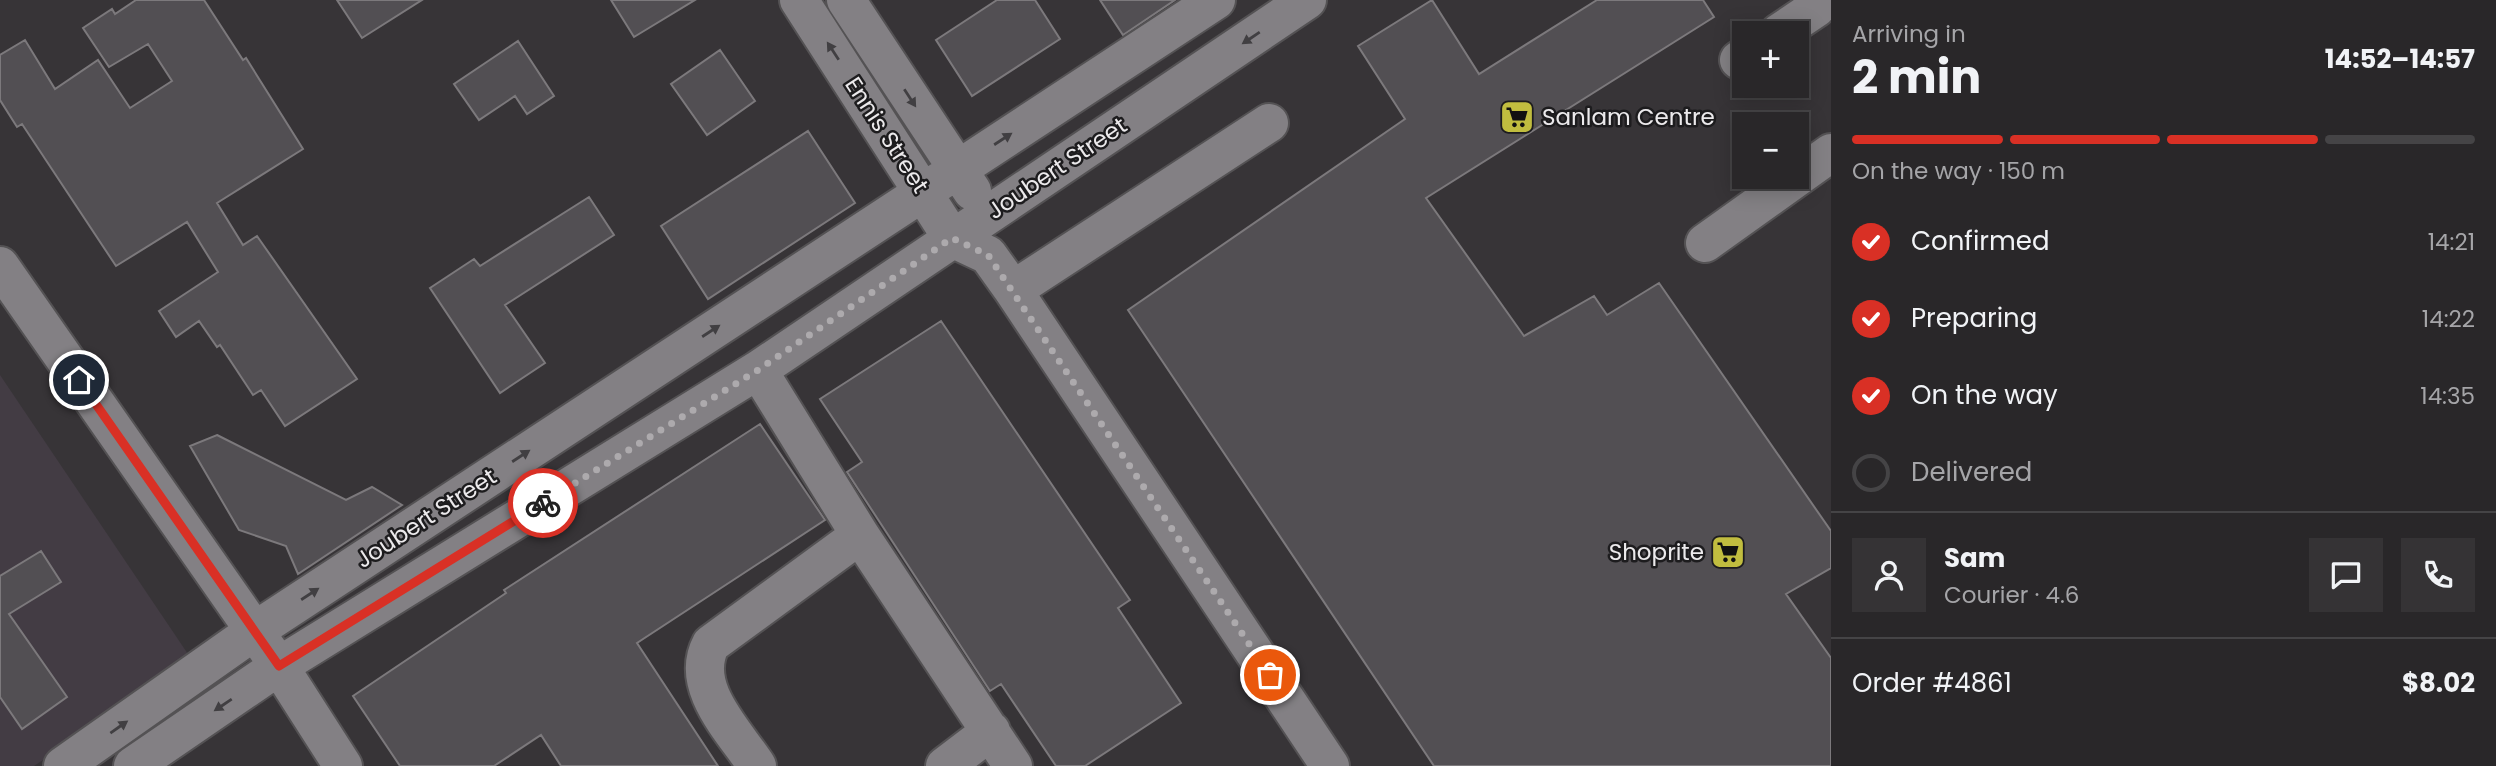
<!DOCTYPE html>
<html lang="en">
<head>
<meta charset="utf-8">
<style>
  :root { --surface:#292729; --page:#353335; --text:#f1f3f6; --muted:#a5a5a8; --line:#454446; --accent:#d93025 }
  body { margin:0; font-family:Poppins,sans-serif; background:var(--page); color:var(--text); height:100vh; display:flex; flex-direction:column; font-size:26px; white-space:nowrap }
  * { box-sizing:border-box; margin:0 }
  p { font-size:23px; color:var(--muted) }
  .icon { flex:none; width:38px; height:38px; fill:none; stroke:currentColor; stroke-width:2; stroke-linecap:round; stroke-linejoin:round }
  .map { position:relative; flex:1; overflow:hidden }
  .details { display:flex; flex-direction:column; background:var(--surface); width:665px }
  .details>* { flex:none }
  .buttons { position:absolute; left:1732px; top:21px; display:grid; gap:14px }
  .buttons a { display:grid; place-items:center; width:77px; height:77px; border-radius:0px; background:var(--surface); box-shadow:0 4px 18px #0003,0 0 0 2px var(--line); font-size:35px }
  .pin { position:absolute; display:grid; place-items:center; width:60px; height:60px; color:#fff; margin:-30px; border:4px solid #fff; border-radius:50%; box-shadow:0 2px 7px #0007 }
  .courier { position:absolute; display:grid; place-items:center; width:70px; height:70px; margin:-35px; border:5px solid #d93025; border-radius:50%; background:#fff; color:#222; box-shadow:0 2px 9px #0007 }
  .overview em { font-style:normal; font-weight:700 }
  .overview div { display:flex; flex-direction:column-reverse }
  .overview { display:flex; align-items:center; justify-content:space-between; height:119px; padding:0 21px }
  h1 { font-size:46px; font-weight:700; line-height:52px }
  .bar { display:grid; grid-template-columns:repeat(4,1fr); gap:10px 7px; align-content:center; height:84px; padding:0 21px }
  .bar i { height:9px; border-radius:5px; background:var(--line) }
  .bar .on { background:var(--accent) }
  .bar p { grid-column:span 4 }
  .line { display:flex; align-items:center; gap:18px; padding:0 21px; border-top:2px solid var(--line) }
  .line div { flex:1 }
  .round { display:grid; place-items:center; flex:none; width:74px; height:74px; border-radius:0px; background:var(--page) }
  ol { padding:0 21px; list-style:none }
  li { display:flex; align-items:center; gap:21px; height:77px }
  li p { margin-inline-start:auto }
  li .icon { padding:7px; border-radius:50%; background:var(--accent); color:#fff; stroke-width:4 }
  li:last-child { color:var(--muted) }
  li i { width:38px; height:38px; border:4px solid var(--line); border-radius:50% }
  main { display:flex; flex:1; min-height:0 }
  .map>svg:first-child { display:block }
</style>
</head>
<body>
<main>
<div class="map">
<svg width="1831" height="766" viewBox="0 0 1831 766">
  <rect width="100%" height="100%" fill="#373437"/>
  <path fill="#433c44" d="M0 375 192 660 34 766H0Z"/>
  <path fill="#524f53" stroke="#7c797c" stroke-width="2" d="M136 0H204L243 60 246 58 303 149 217 203 243 245 257 236 357 379 285 426 261 390 253 395 220 345 217 347 199 321 176 337 159 311 218 272 187 222 116 266 22 124 17 127 0 100V55L25 40 55 89 98 60 130 108 172 81 148 44 109 67 83 28 112 9 115 14Z
    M337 0H422L362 38Z
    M611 0H695L634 37Z
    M997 0H1035L1060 39 972 96 936 40Z
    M1100 0H1175L1123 35Z
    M1432 0 1479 74 1597 0H1703L1714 17 1426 198 1524 336 1594 296 1607 315 1659 283 1831 531V568L1786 594 1831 658V766H1434L1128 310 1405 119 1358 46Z
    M518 41 554 96 527 114 515 96 479 120 454 84Z
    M720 50 755 101 707 135 671 84Z
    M808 131 855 203 708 299 661 226Z
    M589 197 614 235 505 305 545 363 500 393 430 288 474 259 480 266Z
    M941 321 1130 600 1118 608 1181 703 1085 766H1056L1001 684 990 691 847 472 862 462 820 399Z
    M760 424 825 520 637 643 718 766H561L541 735 494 766H400L353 696 506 593 504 590Z
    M217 435 346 500 372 487 402 505 298 574 286 546 239 530 190 446Z
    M41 551 61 582 9 614 67 697 22 729 0 697V576Z"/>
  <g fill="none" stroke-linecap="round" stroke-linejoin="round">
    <g stroke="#545254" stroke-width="42">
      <path id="minor" d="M799 0 952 238 988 255 1013 290 1330 766
        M846 0 972 191
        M1779 33 1816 8
        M1739 60 1745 56
        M1705 243 1831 153
        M0 266 279 666 343 766
        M1013 290 1269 123
        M758 370 860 535 1013 766
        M63 766 253 632 1216 0
        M133 766 279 666 758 370 1307 0
        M757 766C735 732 688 687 711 644L860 535
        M945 766 991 731"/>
    </g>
    <use href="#minor" stroke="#838084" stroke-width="38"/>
  </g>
  <defs><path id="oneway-solid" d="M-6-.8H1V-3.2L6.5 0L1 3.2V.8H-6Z" transform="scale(1.75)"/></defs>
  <g fill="#413f42">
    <use href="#oneway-solid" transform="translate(1251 38) rotate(146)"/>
    <use href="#oneway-solid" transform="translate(833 51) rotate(-123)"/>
    <use href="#oneway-solid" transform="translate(910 98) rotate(57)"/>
    <use href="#oneway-solid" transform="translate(1003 139) rotate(-33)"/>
    <use href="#oneway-solid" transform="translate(711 331) rotate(-33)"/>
    <use href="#oneway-solid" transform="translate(521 456) rotate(-33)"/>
    <use href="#oneway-solid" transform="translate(310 594) rotate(-33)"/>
    <use href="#oneway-solid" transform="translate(223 705) rotate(146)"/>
    <use href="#oneway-solid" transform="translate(119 727) rotate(-35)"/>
  </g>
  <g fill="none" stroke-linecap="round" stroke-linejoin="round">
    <path stroke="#adaaad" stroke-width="7" stroke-dasharray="0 12.6" d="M543 503 758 370 952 238 988 255 1270 675"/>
    <path stroke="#d93025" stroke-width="9" d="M79 380 279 666 543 503"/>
  </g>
  <defs>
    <g id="supermarket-square" transform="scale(1.75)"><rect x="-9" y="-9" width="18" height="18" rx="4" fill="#c1bd3f" stroke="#1d1c1e"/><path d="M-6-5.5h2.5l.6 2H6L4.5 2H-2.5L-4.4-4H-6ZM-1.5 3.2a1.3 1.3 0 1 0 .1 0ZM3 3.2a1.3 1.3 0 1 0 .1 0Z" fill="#111"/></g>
  </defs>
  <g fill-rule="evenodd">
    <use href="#supermarket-square" x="1517" y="117"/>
    <use href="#supermarket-square" x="1728" y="552"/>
  </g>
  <g text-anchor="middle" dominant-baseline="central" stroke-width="5" stroke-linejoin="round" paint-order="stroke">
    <g font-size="23" fill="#eceaec" stroke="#1d1c1e" text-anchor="start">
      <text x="1542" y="117">Sanlam Centre</text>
      <text x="1704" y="552" text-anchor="end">Shoprite</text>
    </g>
    <g font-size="23" fill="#eceaec" stroke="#1d1c1e">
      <text transform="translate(887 135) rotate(57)">Ennis Street</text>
      <text transform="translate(1057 168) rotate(-34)">Joubert Street</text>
      <text transform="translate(426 518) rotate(-33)">Joubert Street</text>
    </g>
  </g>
</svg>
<div class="buttons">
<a>+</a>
<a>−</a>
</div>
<div class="pin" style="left:1270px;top:675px;background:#ea580c"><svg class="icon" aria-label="bag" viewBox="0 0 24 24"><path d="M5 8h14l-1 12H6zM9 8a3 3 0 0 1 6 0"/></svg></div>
<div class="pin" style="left:79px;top:380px;background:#1f2937"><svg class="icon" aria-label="home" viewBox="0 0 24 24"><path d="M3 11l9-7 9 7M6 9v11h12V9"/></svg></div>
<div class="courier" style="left:543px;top:503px"><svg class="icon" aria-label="bike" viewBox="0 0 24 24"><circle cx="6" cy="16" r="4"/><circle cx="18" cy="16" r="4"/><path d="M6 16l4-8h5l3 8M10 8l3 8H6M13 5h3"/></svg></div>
</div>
<section class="details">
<div class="overview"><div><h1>2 min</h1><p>Arriving in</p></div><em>14:52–14:57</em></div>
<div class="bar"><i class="on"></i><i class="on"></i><i class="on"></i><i></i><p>On the way · 150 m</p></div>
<ol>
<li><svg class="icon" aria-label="check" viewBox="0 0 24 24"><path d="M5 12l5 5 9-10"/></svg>Confirmed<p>14:21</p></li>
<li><svg class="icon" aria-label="check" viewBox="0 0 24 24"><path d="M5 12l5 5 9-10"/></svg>Preparing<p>14:22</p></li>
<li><svg class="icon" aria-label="check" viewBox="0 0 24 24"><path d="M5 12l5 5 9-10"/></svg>On the way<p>14:35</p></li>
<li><i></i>Delivered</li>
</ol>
<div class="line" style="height:126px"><a class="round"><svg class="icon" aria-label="person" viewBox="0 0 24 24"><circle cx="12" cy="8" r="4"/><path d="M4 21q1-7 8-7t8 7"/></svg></a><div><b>Sam</b><p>Courier · 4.6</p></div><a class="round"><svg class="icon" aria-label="chat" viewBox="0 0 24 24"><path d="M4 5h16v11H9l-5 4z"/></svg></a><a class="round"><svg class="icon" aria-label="phone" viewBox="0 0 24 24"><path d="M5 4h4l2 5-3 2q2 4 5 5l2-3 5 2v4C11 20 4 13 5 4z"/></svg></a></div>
<div class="line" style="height:91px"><div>Order #4861</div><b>$8.02</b></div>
</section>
</main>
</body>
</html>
